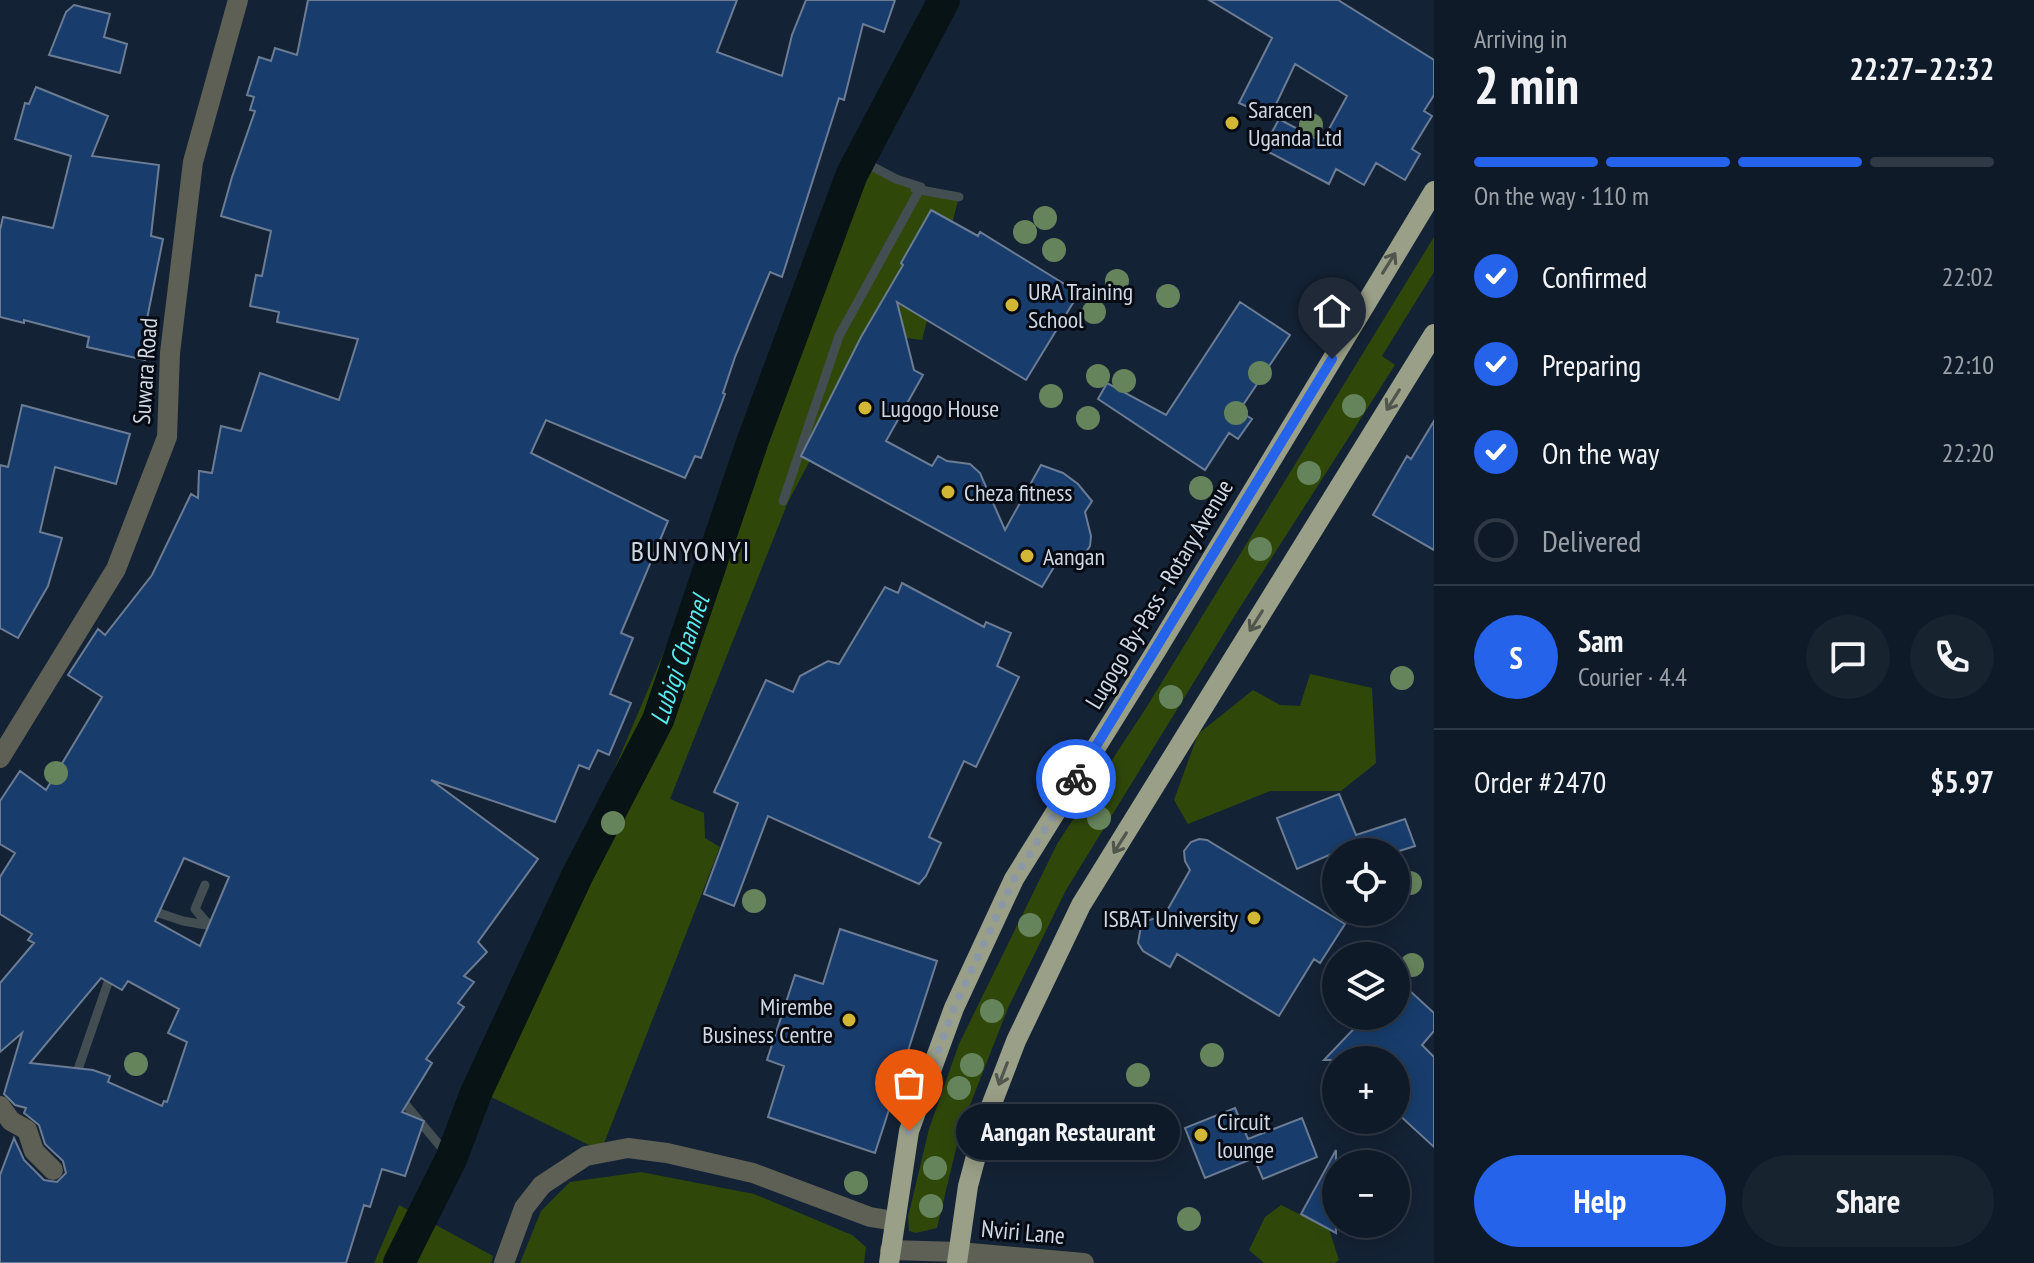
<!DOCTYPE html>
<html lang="en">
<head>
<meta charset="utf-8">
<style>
  :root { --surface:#0f1a28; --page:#182330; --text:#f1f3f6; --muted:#9ba1a8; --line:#2f3845; --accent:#2563eb }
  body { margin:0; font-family:"PT Sans Narrow",sans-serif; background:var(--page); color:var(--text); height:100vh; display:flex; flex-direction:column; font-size:30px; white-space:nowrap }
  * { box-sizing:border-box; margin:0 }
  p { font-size:26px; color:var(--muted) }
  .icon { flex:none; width:44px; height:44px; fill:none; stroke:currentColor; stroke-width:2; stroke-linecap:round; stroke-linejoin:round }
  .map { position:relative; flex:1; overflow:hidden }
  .sheet { display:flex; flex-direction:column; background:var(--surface); width:600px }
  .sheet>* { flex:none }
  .fabs { position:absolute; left:1322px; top:838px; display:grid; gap:16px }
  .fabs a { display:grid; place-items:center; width:88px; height:88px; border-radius:50%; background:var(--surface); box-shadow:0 4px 20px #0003,0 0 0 2px var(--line); font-size:40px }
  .pin { position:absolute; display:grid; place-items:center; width:68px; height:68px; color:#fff; margin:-82px -34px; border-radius:50% 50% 50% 0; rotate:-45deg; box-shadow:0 0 8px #0007 }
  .pin .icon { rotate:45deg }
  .courier { position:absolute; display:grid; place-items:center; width:80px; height:80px; margin:-40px; border:6px solid #2563eb; border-radius:50%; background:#fff; color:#222; box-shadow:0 2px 10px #0007 }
  .bubble { position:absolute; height:56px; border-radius:28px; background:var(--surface); box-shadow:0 4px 20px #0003,0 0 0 2px var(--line); font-size:26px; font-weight:800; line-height:56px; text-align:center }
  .head em { font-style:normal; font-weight:800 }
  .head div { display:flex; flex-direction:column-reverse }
  .head { display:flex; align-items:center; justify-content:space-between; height:136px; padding:0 40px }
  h1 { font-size:52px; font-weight:800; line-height:60px }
  .bar { display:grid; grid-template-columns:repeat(4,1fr); gap:12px 8px; align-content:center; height:96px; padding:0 40px }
  .bar i { height:10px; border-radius:6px; background:var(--line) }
  .bar .current { background:var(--accent) }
  .bar p { grid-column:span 4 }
  .line { display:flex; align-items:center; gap:20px; padding:0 40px; border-top:2px solid var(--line) }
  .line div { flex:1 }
  .round { display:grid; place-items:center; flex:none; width:84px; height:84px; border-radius:42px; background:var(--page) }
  ol { padding:0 40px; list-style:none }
  li { display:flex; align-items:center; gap:24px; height:88px }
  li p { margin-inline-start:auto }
  li .icon { padding:8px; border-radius:50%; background:var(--accent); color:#fff; stroke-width:4 }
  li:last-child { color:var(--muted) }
  li i { width:44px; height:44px; border:4px solid var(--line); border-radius:50% }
  .primary-button { display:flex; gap:16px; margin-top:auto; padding:16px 40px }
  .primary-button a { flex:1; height:92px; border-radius:48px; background:var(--accent); color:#fff; font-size:32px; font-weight:800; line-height:92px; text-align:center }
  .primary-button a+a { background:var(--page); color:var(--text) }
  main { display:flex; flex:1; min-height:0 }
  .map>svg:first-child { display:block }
</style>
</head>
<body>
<main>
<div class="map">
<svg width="1434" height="1263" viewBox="0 0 1434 1263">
  <rect width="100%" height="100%" fill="#142235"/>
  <path fill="#2f480a" d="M862 161 918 191 959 197 922 340 877 334 788 502 670 799 704 813 705 838 720 847 601 1151 465 1084 525 958 570 874 694 581 769 388Z
    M1434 237V272L1382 356 1395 365 1237 612 1066 890 1008 1008 961 1128 937 1228 916 1233 909 1231 908 1217 929 1129 959 1044 1057 844 1146 708Z
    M1310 674 1372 688 1376 763 1341 791H1270L1188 824 1174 800 1198 734 1253 690 1280 705 1300 706Z
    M641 1172 754 1194 852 1235 866 1247 864 1263H520L541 1211 570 1182Z
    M399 1205 493 1256 491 1263H374Z
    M1281 1205 1329 1229 1339 1260 1335 1263H1264L1249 1250 1265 1217Z"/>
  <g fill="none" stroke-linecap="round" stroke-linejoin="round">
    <path stroke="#434e52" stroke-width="9" d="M915 189 959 197
      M783 501 839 336 921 187 896 179 862 161 852 174
      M205 885 195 909 209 925
      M147 909 183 921 218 927
      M75 1078 112 971
      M402 1100 451 1159"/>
    <path stroke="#071314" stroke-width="32" id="s1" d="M399 1263 451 1159 476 1093 577 876 658 720 753 440 852 174 944 0"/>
  </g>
  <path fill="#183d6d" stroke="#6b7c94" stroke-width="2" fill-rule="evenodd" d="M308 0H737L717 52 782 76 792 35 806 0H895L884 32 863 24 844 100 839 98 782 277 770 272 735 357 723 393 725 394 701 458 695 456 685 478 546 420 531 453 668 521 621 633 633 638 610 694 631 703 609 755 598 750 589 769 579 765 555 822 431 780 538 859 478 942 487 952 464 976 474 982 458 1003 464 1007 426 1059 432 1063 402 1112 424 1121 405 1176 382 1169 370 1207 364 1205 346 1263H0V1175L14 1138 24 1160 44 1180 57 1182 66 1173 63 1161 45 1144 39 1125 24 1113 26 1108 15 1105 4 1094 22 1033 0 1052V983L34 943 28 940 32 934 0 914V877L15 853 0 844V801L20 771 46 790 102 697 68 675 98 629 105 635 152 575 191 494 198 498 199 471 212 473 221 426 241 431 260 373 339 400 358 339 277 322 279 312 250 306 256 275 262 276 271 231 221 216 232 177 255 111 250 110 254 97 247 95 259 57 271 61 275 48 297 55ZM184 858 229 877 200 946 155 921ZM101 978 122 990 128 981 179 1009 168 1033 187 1042 167 1102 164 1101 162 1106 108 1082 110 1076 93 1070 30 1063Z
    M1209 0H1338L1434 60V95L1424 111 1432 116 1412 149 1420 154 1405 180 1376 163 1364 185 1336 169 1329 184 1263 149 1279 119 1322 142 1347 96 1295 64 1270 117 1239 103 1272 38Z
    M74 5 110 14 104 37 127 44 120 73 49 55 66 12Z
    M36 87 108 116 92 156 159 165 151 236 163 239 145 329 151 330 145 360 87 347 89 337 24 320V323L0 317V230L3 217 53 228 71 156 15 139 25 103 29 104Z
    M931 210 978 236 980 232 1079 293 1026 380 897 302 914 370 923 375 886 441 932 466 938 456 947 461 970 464 980 473 1005 530 1041 465 1063 473 1078 484 1092 501 1085 512 1091 536 1090 546 1084 555 1060 557 1042 587 801 456 861 337 903 265 901 263Z
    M1240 302 1290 335 1239 411 1252 419 1238 439 1229 433 1205 470 1098 399 1107 383 1166 415Z
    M22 405 130 434 116 484 55 467 40 532 62 538 48 586 18 638 0 628V465L8 467Z
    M1434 421V550L1373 515 1407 456 1411 459Z
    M902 583 984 627 986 622 1011 633 997 666 1019 677 976 767 964 761 929 837 941 843 926 876 919 884 768 816 734 906 704 894 738 803 714 792 766 680 793 692 800 676 828 661 839 664 885 587 898 593Z
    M1339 794 1356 835 1405 819 1415 846 1396 852H1336L1297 869 1277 818Z
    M1199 839 1207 840 1345 924 1320 963 1314 959 1279 1016 1177 954 1170 967 1143 951 1138 943 1141 926 1146 921 1164 916 1190 870 1185 861 1184 851 1191 842Z
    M840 929 937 961 875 1153 768 1117 784 1066 767 1060 795 975 823 984Z
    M1396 978 1434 1013V1031L1422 1045 1434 1057V1147L1396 1112V1060H1324L1366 1016H1396Z
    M1235 1108 1248 1139 1302 1118 1317 1157 1263 1179 1254 1158 1205 1178 1185 1128Z
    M1336 1150V1233L1301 1214Z"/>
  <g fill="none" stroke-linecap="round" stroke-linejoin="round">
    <path stroke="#5e6055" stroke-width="20" d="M0 758 116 569 167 437 170 353 193 162 238 0
      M0 1106 11 1121 27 1130 34 1151 53 1170
      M890 1250 959 1252 1084 1263
      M504 1263 524 1208 542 1185 586 1156 628 1148 667 1153 753 1173 870 1217 895 1221"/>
    <path stroke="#9aa087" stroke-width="20" d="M889 1263 909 1131 954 1008 1014 879 1156 651 1434 191
      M957 1263 968 1186 986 1119 1016 1041 1081 905 1434 334"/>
  </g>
  <g fill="#66845c">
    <circle cx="1311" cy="125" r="12"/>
    <circle cx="1045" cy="218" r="12"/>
    <circle cx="1025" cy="232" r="12"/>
    <circle cx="1054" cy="250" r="12"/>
    <circle cx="1117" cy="281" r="12"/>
    <circle cx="1168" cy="296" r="12"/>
    <circle cx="1094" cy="312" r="12"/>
    <circle cx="1260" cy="373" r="12"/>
    <circle cx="1098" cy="376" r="12"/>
    <circle cx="1124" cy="381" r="12"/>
    <circle cx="1051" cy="396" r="12"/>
    <circle cx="1354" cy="406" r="12"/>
    <circle cx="1236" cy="413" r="12"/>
    <circle cx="1088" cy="418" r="12"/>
    <circle cx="1309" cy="473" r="12"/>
    <circle cx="1201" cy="488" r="12"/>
    <circle cx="1260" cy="549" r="12"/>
    <circle cx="1402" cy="678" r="12"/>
    <circle cx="1171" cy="697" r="12"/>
    <circle cx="56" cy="773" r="12"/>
    <circle cx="1099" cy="818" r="12"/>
    <circle cx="613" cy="823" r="12"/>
    <circle cx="1410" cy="883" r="12"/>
    <circle cx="754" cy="901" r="12"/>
    <circle cx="1030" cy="925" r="12"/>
    <circle cx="1412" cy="965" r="12"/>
    <circle cx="992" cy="1011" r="12"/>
    <circle cx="1212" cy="1055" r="12"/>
    <circle cx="136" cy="1064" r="12"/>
    <circle cx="972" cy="1065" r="12"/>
    <circle cx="1138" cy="1075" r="12"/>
    <circle cx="959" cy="1088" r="12"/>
    <circle cx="1097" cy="1139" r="12"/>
    <circle cx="935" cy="1168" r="12"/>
    <circle cx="856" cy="1183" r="12"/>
    <circle cx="931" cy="1206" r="12"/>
    <circle cx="1189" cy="1219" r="12"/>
  </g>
  <defs><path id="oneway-shaft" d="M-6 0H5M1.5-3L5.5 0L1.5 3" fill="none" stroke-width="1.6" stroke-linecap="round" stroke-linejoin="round" transform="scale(2)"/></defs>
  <g stroke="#50564d">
    <use href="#oneway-shaft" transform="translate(1389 263) rotate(-58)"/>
    <use href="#oneway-shaft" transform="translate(1393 400) rotate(122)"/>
    <use href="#oneway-shaft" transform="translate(1256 621) rotate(122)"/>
    <use href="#oneway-shaft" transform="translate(1120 843) rotate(122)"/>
    <use href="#oneway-shaft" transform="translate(1003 1074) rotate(111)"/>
  </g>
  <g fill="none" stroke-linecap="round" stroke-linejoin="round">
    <path stroke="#8d98a7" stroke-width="8" stroke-dasharray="0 14.4" d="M909 1131 954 1008 1014 879 1076 779"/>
    <path stroke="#2563eb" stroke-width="10" d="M1076 779 1332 359"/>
  </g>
  <g fill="#d2b635" stroke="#060b13" stroke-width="3">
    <circle cx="1232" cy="123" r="8"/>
    <circle cx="1012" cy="305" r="8"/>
    <circle cx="865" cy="408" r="8"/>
    <circle cx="948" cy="492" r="8"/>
    <circle cx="1027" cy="556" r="8"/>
    <circle cx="1254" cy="918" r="8"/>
    <circle cx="849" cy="1020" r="8"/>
    <circle cx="1201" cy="1135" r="8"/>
  </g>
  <g text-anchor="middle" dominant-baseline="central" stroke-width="6" stroke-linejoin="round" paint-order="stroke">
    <g font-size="24" fill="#ced7e4" stroke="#060b13" text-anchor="start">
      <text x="1248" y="109">Saracen<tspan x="1248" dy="28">Uganda Ltd</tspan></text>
      <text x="1028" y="291">URA Training<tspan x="1028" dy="28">School</tspan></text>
      <text x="881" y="408">Lugogo House</text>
      <text x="964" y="492">Cheza fitness</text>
      <text x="1043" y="556">Aangan</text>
      <text x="1238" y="918" text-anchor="end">ISBAT University</text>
      <text x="833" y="1006" text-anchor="end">Mirembe<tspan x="833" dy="28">Business Centre</tspan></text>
      <text x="1217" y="1121">Circuit<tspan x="1217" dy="28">lounge</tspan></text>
    </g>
    <g font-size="24" fill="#ced7e4" stroke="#060b13">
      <text transform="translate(145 371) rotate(-86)">Suwara Road</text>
      <text transform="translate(1159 594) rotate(-59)">Lugogo By-Pass - Rotary Avenue</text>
      <text transform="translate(1023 1232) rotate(5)">Nviri Lane</text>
    </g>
    <g font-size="26" font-style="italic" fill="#58e9ed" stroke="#060b13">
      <text stroke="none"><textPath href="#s1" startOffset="666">Lubigi Channel</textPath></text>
    </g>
    <g font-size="28" letter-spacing="2" fill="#ced7e4" stroke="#060b13">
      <text x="691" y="550">BUNYONYI</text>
    </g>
  </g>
</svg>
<div class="fabs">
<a><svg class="icon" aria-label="locate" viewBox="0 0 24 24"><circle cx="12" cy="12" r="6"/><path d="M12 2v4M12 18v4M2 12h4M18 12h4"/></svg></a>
<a><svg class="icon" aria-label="layers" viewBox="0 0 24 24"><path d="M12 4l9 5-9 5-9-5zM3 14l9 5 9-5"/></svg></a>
<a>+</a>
<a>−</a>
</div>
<div class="pin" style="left:909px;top:1131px;background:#ea580c"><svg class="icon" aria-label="bag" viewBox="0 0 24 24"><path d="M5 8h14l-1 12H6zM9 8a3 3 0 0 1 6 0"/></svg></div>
<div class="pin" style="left:1332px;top:359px;background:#1f2937"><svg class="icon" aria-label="home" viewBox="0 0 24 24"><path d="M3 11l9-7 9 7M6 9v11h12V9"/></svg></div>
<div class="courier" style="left:1076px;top:779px"><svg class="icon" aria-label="bike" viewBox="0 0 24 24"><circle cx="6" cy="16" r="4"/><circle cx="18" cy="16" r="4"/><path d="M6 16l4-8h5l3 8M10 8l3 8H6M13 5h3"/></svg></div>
<div class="bubble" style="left:956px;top:1104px;width:224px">Aangan Restaurant</div>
</div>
<section class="sheet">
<div class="head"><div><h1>2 min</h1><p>Arriving in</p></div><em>22:27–22:32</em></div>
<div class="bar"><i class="current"></i><i class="current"></i><i class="current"></i><i></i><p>On the way · 110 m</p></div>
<ol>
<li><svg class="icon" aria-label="check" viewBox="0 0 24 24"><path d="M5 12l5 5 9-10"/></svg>Confirmed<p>22:02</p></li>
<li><svg class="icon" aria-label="check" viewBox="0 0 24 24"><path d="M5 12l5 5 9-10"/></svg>Preparing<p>22:10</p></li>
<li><svg class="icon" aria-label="check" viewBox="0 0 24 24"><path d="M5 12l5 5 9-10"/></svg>On the way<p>22:20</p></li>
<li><i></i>Delivered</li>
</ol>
<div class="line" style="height:144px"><b class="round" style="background:var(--accent);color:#fff">S</b><div><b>Sam</b><p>Courier · 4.4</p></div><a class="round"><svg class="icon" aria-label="chat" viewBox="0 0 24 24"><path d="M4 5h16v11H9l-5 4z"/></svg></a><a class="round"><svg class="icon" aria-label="phone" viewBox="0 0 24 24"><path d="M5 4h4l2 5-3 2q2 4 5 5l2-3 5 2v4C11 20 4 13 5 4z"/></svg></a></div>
<div class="line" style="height:104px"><div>Order #2470</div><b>$5.97</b></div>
<div class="primary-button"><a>Help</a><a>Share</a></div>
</section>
</main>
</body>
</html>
